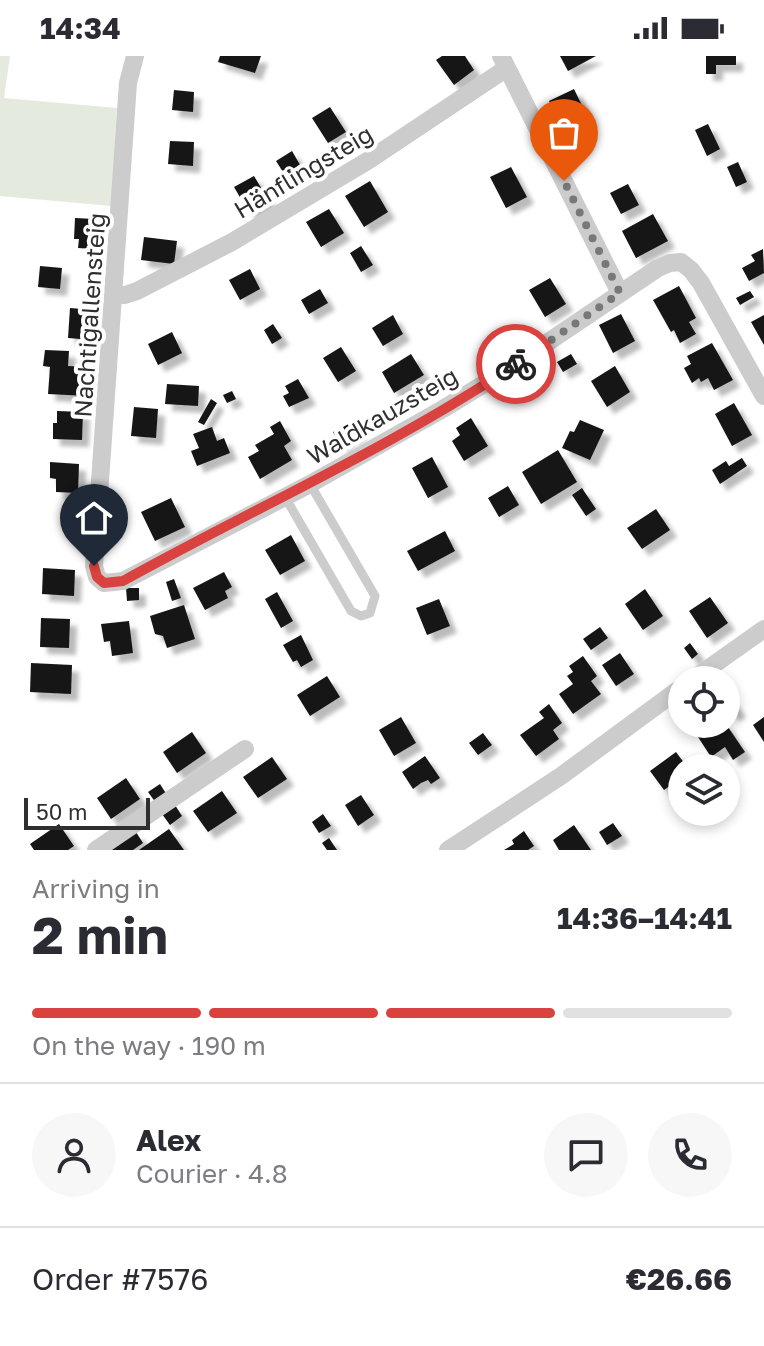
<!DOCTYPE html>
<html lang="en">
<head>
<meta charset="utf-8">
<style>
  :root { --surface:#fff; --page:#f7f7f7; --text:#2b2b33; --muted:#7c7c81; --line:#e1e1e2; --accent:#d9423e }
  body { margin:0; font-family:"Golos Text",sans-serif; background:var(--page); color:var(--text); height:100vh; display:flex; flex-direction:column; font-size:30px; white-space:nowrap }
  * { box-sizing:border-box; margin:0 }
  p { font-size:26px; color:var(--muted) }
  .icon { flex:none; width:44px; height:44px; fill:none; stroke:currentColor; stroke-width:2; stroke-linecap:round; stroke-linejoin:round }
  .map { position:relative; height:794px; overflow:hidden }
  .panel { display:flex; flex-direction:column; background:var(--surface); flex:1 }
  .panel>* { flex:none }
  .fabs { position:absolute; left:668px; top:610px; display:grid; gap:16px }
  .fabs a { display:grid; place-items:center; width:72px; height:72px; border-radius:50%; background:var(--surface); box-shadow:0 4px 12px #0003; font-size:40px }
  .scale { position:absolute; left:24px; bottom:20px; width:126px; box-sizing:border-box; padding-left:8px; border:4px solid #2f2f2f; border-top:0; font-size:22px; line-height:28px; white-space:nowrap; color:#2f2f2f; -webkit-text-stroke:6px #fff; paint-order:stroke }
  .pin { position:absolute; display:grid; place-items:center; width:68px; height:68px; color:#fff; margin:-82px -34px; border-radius:50% 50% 50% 0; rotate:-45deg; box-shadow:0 0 8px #0007 }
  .pin .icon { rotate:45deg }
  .courier { position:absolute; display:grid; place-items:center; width:80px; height:80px; margin:-40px; border:6px solid #d9423e; border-radius:50%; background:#fff; color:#222; box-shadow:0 2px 10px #0007 }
  .head em { font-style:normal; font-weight:700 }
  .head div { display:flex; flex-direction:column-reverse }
  .head { display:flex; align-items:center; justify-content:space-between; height:136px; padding:0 32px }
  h1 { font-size:52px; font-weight:700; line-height:60px }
  .bar { display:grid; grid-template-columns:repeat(4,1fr); gap:12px 8px; align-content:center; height:96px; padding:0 32px }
  .bar i { height:10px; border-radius:6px; background:var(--line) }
  .bar .selected { background:var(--accent) }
  .bar p { grid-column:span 4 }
  .line { display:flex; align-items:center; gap:20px; padding:0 32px; border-top:2px solid var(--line) }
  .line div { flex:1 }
  .round { display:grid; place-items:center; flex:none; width:84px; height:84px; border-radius:42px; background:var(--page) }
  .status { display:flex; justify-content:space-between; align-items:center; height:56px; padding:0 40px; background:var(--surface); direction:ltr }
  .status svg { height:22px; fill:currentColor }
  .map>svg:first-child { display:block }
</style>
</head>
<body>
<div class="status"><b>14:34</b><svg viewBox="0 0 49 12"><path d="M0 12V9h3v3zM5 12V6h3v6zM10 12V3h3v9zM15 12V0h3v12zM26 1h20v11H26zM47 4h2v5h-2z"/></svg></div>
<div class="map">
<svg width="764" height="794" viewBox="0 0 764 794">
  <defs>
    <filter id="shadow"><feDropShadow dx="7" dy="7" stdDeviation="2" flood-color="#0004"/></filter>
  </defs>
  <rect width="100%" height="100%" fill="#fff"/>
  <path fill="#e4ebde" d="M0 0H10L4 42 117 52 111 150 0 140Z"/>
  <path fill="#161616" filter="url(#shadow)" d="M220 0H261L255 17 218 6Z
    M442 0H465L474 14 454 29 436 4Z
    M560 0H596L568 15Z
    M706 0H736V9H716V18H706Z
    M574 33 589 64 565 76 549 45Z
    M174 34 194 36 193 56 172 54Z
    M330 51 346 76 328 87 312 62Z
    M708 68 720 93 707 100 695 74Z
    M170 85 194 86 193 110 168 108Z
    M292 95 303 114 288 124 276 105Z
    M738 106 747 126 736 131 727 111Z
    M511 111 527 141 506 152 490 121Z
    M254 120 269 145 249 157 234 131Z
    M370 125 388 156 364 171 345 140Z
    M628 128 639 149 621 158 610 137Z
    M329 153 344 177 321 191 306 166Z
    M653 158 668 185 636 202 622 175Z
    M75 162 95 163V193L78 192 79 183H74Z
    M144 181 177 185 174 208 141 204Z
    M361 190 373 209 361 216 350 197Z
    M763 193 764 217 749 225 742 212 755 205 751 199Z
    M40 210 62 212 60 233 38 231Z
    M250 213 260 233 240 244 229 224Z
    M550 222 566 248 545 261 529 234Z
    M679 230 696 262 689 266 696 278 680 287 674 274 671 276 653 244Z
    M320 233 328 247 309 258 301 244Z
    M750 235 754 241 740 249 736 242Z
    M70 252 94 254 92 284 68 282Z
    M621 258 635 285 613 297 599 269Z
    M393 259 403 278 383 290 372 272Z
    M764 259V289L751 266Z
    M273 268 282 282 272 288 264 274Z
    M172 276 182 297 158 309 148 288Z
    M712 287 733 324 714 334 708 322 701 326 699 322 692 327 684 312 691 308 687 300Z
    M341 291 356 315 338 326 323 302Z
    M45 294 69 295 68 310 89 311 87 340 48 338 50 311 43 310Z
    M411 298 424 319 394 337 382 316Z
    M571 298 577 308 563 316 557 306Z
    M615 310 630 336 607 351 591 325Z
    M298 323 309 342 289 351 283 340 289 337 285 330Z
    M167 328 199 330 198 350 165 348Z
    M232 335 236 343 227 347 223 339Z
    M211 343 217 347 204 369 198 366Z
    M734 347 752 379 732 390 715 358Z
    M134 351 158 353 156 382 131 380Z
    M57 355 83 356 82 384 53 383V367H57Z
    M471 362 488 390 464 405 452 385 460 379 456 372Z
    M580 364 604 374 590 404 562 392 570 375 574 376Z
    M280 365 291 385 284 390 292 404 260 423 248 401 259 395 255 389 274 378 270 371Z
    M354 365 360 377 350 383 343 371Z
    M212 371 217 385 224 382 230 397 197 410 191 395 199 392 193 378Z
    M341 372 348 384 340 389 333 376Z
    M558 394 577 426 541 448 522 416Z
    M432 401 448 431 428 442 412 412Z
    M742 402 747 410 720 428 712 414 726 405 729 410Z
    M50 406 79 408 78 437 56 436V423L50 422Z
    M508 430 519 449 499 461 488 442Z
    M582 432 596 453 586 460 572 439Z
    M171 442 185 471 155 485 141 456Z
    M656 453 670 474 642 493 627 472Z
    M445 475 455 495 418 515 407 495Z
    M291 479 305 505 280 519 265 494Z
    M43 512 75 514 74 540 42 538Z
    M224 516 232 531 225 535 228 542 205 554 193 532Z
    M174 523 181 542 172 545 166 526Z
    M126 532H139V544L127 545Z
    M645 533 663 560 643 574 625 548Z
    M277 536 293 565 281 572 265 543Z
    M710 541 728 567 707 582 689 555Z
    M439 543 450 570 427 579 416 552Z
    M184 549 195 583 167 592 163 580 155 578 150 560Z
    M41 562 70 563 69 592 40 591Z
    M129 565 133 597 112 600 110 585 104 586 101 568Z
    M600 571 608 582 591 594 583 583Z
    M301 579 313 604 301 611 297 604 293 606 283 589Z
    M690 587 698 598 692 603 684 592Z
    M620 597 634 618 616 630 602 609Z
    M583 600 597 620 591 625 601 638 573 658 559 638 573 628 567 620 573 616 569 610Z
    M31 607 72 609 71 638 30 636Z
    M327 620 340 641 310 660 297 639Z
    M726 636 739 654 732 659 726 650Z
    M549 648 562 667 553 674 559 683 536 700 520 679 544 662 539 656Z
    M401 661 416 687 394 700 379 674Z
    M764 661V686L753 669Z
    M717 668H726L745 696 733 704 725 691 711 701 698 681Z
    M192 676 206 697 177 717 163 696Z
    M483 677 492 689 478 699 469 687Z
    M676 696 688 712H682V731L676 735 671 729 664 734 650 715Z
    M425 700 440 722 431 728 428 724 421 727 413 733 402 716Z
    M272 701 287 723 258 742 243 721Z
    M126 722 140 743 111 763 97 742Z
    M160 728 167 739 156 747 148 736Z
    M222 735 237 757 208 776 193 755Z
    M361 739 374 759 358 770 345 749Z
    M175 749 182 760 170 769 162 758Z
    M323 758 331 770 319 777 312 766Z
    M613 767 622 780 607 789 599 776Z
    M59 768 74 790 68 794H34L30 788Z
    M574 769 591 794H559L553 784Z
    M169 773 184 794H139Z
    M524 775 534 790 528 794H504L514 788 512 784Z
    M136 776 143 787 133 794H110Z
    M329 782 337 794H327L322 787Z"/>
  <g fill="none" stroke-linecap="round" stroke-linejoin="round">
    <path stroke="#ccc" stroke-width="9" d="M285 441 351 555 361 560 370 557 375 540 310 428"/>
    <path stroke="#ccc" stroke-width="18" d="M135 0 128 27 94 510 97 521 104 527 123 525 310 428 443 353 505 315 658 212 670 207 681 206 691 214 701 227 764 340
      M501 0 620 237
      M115 239H125L137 235 232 186 369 104 507 12
      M692 624 764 573
      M96 794 245 693
      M448 794 561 720 682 631"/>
  </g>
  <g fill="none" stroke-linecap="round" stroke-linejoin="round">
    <path stroke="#787878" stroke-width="8" stroke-dasharray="0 14.4" d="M516 308 620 237 564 125"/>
    <path stroke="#d9423e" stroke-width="10" d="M94 510 97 521 104 527 123 525C254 452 391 392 516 308"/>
  </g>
  <g text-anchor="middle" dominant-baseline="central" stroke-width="8" stroke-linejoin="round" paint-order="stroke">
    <g font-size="24" fill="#2f2f2f" stroke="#fff">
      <text transform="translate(303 115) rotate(-31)">Hänflingsteig</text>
      <text transform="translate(89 259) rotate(-86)">Nachtigallensteig</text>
      <text transform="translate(382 359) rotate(-30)">Waldkauzsteig</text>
    </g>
  </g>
</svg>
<div class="fabs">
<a><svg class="icon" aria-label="locate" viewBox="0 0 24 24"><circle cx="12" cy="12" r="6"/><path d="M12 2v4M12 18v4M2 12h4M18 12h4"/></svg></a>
<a><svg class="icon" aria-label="layers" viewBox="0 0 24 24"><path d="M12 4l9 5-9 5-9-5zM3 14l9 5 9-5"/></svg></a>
</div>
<div class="scale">50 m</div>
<div class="pin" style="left:564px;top:125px;background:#ea580c"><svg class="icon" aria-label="bag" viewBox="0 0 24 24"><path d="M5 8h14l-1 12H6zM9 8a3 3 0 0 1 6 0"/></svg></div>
<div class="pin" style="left:94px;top:510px;background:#1f2937"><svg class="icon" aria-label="home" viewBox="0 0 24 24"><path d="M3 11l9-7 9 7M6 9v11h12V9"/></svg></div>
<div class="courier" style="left:516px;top:308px"><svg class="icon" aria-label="bike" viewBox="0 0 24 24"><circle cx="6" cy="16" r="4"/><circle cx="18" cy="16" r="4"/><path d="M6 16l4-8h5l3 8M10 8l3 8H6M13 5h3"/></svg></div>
</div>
<section class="panel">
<div class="head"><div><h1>2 min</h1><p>Arriving in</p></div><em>14:36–14:41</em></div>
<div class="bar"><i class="selected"></i><i class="selected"></i><i class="selected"></i><i></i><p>On the way · 190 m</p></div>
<div class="line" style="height:144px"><a class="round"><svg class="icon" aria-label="person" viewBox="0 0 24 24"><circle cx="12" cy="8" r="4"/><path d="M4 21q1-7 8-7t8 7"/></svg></a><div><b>Alex</b><p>Courier · 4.8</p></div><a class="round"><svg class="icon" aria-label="chat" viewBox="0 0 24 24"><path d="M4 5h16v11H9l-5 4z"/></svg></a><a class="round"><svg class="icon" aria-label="phone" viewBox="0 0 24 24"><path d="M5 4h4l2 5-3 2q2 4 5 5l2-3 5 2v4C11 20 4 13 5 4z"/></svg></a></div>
<div class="line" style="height:104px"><div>Order #7576</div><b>€26.66</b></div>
</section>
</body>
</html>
